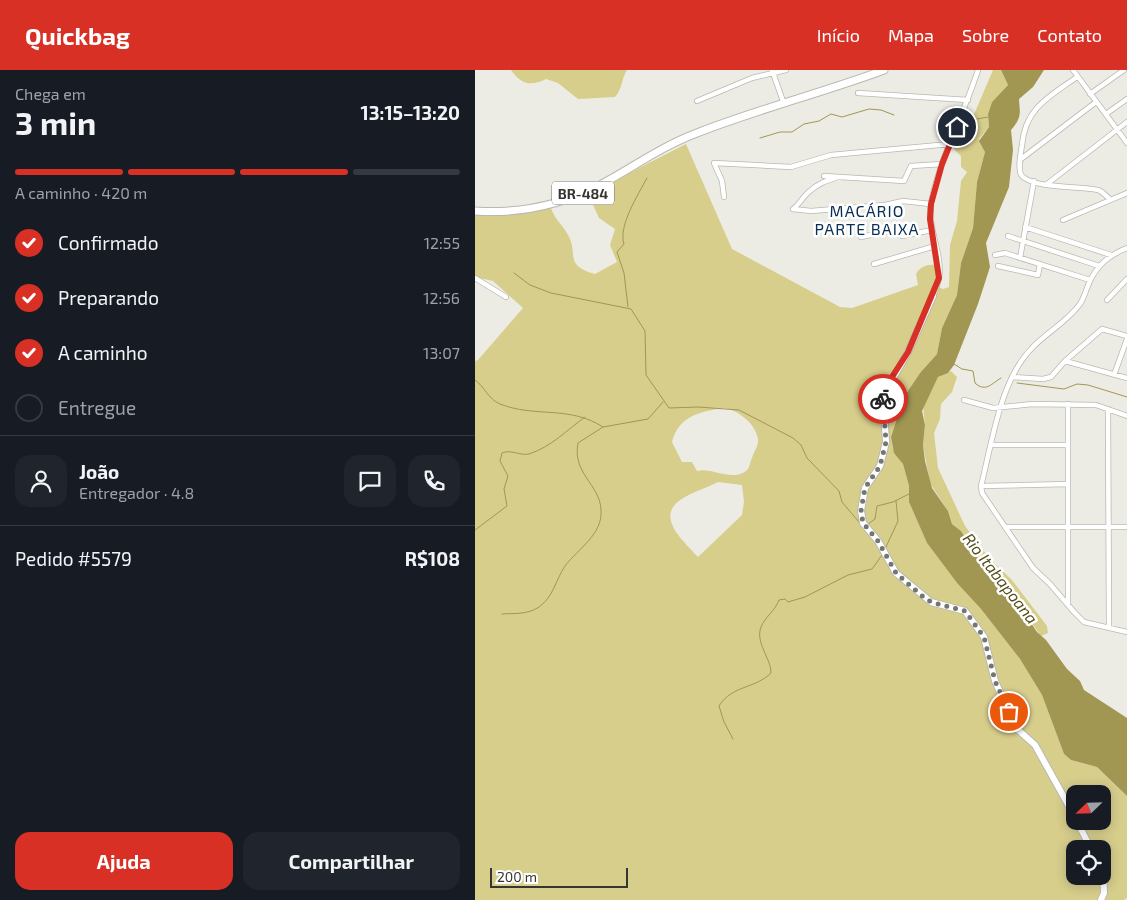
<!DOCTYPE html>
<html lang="pt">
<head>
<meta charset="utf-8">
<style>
  :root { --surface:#171b24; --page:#20242c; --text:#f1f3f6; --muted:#9ea1a6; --line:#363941; --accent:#d93025 }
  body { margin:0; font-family:"Exo 2",sans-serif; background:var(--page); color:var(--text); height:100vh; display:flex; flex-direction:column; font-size:19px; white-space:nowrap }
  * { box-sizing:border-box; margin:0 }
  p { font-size:16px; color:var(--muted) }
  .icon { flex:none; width:28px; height:28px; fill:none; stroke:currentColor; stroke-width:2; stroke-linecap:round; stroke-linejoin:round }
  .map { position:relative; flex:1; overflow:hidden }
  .details { display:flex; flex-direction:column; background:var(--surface); width:475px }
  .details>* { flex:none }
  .needle { width:32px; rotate:247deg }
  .buttons { position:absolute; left:591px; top:715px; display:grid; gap:10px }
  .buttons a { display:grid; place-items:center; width:45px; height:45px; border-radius:10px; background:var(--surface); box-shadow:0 2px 12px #0003; font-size:25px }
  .scale { position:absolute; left:15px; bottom:12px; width:138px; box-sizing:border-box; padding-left:5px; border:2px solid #353532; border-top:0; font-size:14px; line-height:18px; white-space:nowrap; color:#353532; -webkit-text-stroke:4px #fff; paint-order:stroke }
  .pin { position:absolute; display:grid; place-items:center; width:42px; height:42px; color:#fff; margin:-21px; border:2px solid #fff; border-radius:50%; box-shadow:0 1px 5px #0007 }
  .courier { position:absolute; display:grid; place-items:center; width:50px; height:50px; margin:-25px; border:4px solid #d93025; border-radius:50%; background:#fff; color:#222; box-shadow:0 1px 6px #0007 }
  .overview em { font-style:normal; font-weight:700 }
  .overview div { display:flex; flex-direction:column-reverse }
  .overview { display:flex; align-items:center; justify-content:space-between; height:85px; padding:0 15px }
  h1 { font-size:32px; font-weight:700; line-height:38px }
  .bar { display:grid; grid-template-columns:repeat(4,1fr); gap:8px 5px; align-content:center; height:60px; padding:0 15px }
  .bar i { height:6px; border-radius:4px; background:var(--line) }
  .bar .on { background:var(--accent) }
  .bar p { grid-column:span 4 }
  .line { display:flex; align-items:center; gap:12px; padding:0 15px; border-top:1px solid var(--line) }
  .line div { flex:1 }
  .round { display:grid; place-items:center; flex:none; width:52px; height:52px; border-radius:15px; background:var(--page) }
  ol { padding:0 15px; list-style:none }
  li { display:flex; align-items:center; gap:15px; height:55px }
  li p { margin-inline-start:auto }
  li .icon { padding:5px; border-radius:50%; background:var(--accent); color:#fff; stroke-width:4 }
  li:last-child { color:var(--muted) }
  li i { width:28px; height:28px; border:2px solid var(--line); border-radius:50% }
  .cta { display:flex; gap:10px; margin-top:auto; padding:10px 15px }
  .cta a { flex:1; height:58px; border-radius:15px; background:var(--accent); color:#fff; font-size:20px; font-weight:700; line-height:58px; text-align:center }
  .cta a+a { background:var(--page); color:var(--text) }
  header { display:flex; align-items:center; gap:30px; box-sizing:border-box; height:70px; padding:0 25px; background:var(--accent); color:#fff }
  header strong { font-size:24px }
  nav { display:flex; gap:28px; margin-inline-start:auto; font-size:18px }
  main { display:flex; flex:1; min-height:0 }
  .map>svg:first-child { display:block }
</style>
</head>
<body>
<header>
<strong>Quickbag</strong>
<nav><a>Início</a><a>Mapa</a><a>Sobre</a><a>Contato</a></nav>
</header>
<main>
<section class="details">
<div class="overview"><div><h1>3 min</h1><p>Chega em</p></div><em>13:15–13:20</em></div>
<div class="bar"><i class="on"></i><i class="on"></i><i class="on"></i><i></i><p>A caminho · 420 m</p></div>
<ol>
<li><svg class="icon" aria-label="check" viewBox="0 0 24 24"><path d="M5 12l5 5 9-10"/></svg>Confirmado<p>12:55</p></li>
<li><svg class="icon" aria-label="check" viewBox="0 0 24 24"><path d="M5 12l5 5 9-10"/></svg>Preparando<p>12:56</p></li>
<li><svg class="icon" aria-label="check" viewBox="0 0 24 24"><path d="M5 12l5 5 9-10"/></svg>A caminho<p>13:07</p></li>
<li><i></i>Entregue</li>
</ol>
<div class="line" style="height:90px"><a class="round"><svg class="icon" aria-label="person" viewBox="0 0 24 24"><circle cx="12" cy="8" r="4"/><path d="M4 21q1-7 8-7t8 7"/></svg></a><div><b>João</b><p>Entregador · 4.8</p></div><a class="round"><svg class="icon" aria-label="chat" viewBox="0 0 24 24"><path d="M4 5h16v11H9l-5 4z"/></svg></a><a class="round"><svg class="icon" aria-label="phone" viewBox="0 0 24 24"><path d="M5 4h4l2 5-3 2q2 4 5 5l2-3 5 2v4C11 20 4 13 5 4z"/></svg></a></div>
<div class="line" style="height:65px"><div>Pedido #5579</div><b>R$108</b></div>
<div class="cta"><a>Ajuda</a><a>Compartilhar</a></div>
</section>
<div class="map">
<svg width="652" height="830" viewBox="0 0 652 830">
  <rect width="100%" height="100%" fill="#ecece5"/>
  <path fill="#d7ce8c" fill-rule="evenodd" d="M36 0H152C146 9 148 18 140 27L103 29 83 13 71 9C55 17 46 14 36 0Z
    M518 0H526L533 15 517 32 513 44 514 57 504 69 510 82 502 112 498 158 486 193 482 225 467 258 462 284 445 303 429 327 416 367 418 379 428 394 434 416V432L452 473 482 513 506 539 545 589 567 625 589 684 596 690 622 697 652 726V828L649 830H0V291L3 290 48 238 18 211 0 207V144H37L76 138C80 150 88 155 93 165 104 184 88 195 120 204L142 192 135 175 140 159 124 148 113 124 211 74 257 179 365 237 377 238 443 215 441 204C446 195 454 194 463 195L461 216 468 219 474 217 475 175 482 151 486 111 492 102 486 97V86L479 79 478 76 494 56ZM248 338C262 339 281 354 283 369 284 376 279 381 277 388 275 392 275 398 271 401 256 412 237 397 222 401L217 392H207L197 372C204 346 224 342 248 338ZM243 412 267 415 269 432 267 445 223 487C208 470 177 445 210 427 220 421 232 418 243 412ZM600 724H628V751H600ZM600 779H628V806H600Z
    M476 301 482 307 477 322 466 334 465 349 459 363 463 398 490 456 515 489 537 510 572 556 573 563 566 566 550 544 525 520 521 509 505 494 486 461 477 454 473 441 455 413 448 375 450 355 448 336 463 307Z"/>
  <path fill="#a19753" d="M526 0H569L558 17 544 29C545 44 547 47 536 60L538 80 534 117 511 173 515 197 503 234 479 295 473 303 463 307 447 341 450 355 448 375 450 391 457 418 473 441 477 454 486 461 508 497 521 509 525 520 550 544 562 562 571 570 592 599 605 611 609 620 652 648V726L622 697 596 690 589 684 567 625 545 589 506 539 482 513 452 473 434 432V416L428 394 419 383 416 367 429 327 445 303 462 284 467 258 482 225 486 193 498 158 502 112 510 82 504 71 514 57 513 44 517 32 533 15Z"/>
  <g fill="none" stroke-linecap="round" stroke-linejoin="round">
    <path stroke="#a19753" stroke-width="1" d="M502 49 513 47
      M285 68 305 62H317L329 54 344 51 356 44 367 47 394 39 406 40 419 45
      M39 203 55 215 76 223 156 239 170 261 171 305 194 338 223 337 264 340 318 368 326 375 332 388 364 421 367 432 384 452
      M153 237 149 203 142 182 149 174C143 156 163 125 172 108
      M479 294 487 299 498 301 500 313C511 323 517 313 526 308
      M0 310C10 317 13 329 25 334 60 348 94 335 128 357
      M542 313 589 319 602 314 613 315 652 327
      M392 455 400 449 402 436 418 432 434 424
      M0 460 32 436 29 419 33 406 25 391 27 383C36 379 45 386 54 384 76 377 92 360 110 347
      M410 479 423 451 421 431
      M27 544C40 543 52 545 64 537 79 526 80 511 90 496 103 479 128 464 126 440 125 414 97 404 103 373L128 357 173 349 188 332
      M258 669 249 652 244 636C257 615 280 619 296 603 296 588 280 573 286 557 290 547 300 541 304 530L310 529 313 532 330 527 373 505 397 499 407 485"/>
    <g stroke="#b9b9b2" stroke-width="6">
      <path id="street" d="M297 0 309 34
        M598 0 652 73
        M602 7C575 26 550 38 547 75 546 82 542 100 547 106 560 119 606 116 623 120 627 121 631 126 635 129
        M383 23 493 30
        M615 24 649 0
        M222 31 277 8 311 0
        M631 44 652 29
        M546 89 621 32
        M349 106 429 111 436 96 467 94
        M572 114 652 52
        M249 127 247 111 239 93 316 97 356 85 475 74
        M318 139 336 141 410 135 428 131 456 134
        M318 139C325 134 328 126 335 121 342 114 351 111 360 108
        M588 150 652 123
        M550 157 636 185
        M533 166 624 196
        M386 167 414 161 427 166 457 160
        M652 178C634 185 622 195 614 213 611 220 609 228 605 234 592 252 572 262 557 278 525 310 517 373 506 416L507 423 558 498 575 514 599 542 609 552 652 562
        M520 185 530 183 615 210
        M545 188 559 111
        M399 194 460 176
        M523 196 563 205 565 194
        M0 208 31 227
        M458 226C460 221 463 214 464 208 468 184 452 158 456 133 465 87 489 44 503 0
        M632 230 652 209
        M590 291 652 308
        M639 305 652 269
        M537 307 568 309 576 307 590 291 627 259 652 266
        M489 330 518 338 557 334 621 335 652 346
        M593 334V535
        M633 339 634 556
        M516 375H593
        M506 416 593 414
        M530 457H652"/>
    </g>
    <g stroke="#b9b9b2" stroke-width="8">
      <path id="secondary" d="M458 226 433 282 408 326 411 372 405 396 390 418 386 441 388 453 403 471 421 503 456 532 490 541 509 567 520 611 541 658 560 675 600 747
        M602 751 616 779
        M626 830 629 823 628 802"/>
    </g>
    <g stroke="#b9b9b2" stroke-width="9">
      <path id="primary" d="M0 141C43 144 86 135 125 115 157 98 187 76 222 63 283 39 347 23 409 0"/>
    </g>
    <use href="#street" stroke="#fff" stroke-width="4.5"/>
    <use href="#secondary" stroke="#fff" stroke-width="6"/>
    <use href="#primary" stroke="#fff" stroke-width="7"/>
  </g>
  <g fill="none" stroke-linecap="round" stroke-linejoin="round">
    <path stroke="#757571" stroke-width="5" stroke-dasharray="0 9" d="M408 329 411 372 405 396 390 418 386 441 388 453 403 471 421 503 446 525 456 532 490 541 509 567 520 611 534 642"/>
    <path stroke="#d93025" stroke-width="6" d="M408 329 415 310 433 282 464 208 455 149 456 134 467 94 482 57"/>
  </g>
  <g text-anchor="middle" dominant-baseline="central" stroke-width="5" stroke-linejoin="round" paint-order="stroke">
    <rect fill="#fff" stroke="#727270" stroke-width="1" x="77" y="111.5" width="62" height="23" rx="4"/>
    <g font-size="14" font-weight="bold" fill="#353532">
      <text x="108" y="123">BR-484</text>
    </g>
    <g font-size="16" letter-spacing="1" fill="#082f55" stroke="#fff">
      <text x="392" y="140">MACÁRIO<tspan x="392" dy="18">PARTE BAIXA</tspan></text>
    </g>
    <g font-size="16" font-style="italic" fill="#544d18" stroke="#fff">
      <text transform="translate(526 508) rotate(52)">Rio Itabapoana</text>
    </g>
  </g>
</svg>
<div class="buttons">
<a><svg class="needle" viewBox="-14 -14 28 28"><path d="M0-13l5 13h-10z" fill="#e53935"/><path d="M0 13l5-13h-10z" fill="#9ea1a6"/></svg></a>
<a><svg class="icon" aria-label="locate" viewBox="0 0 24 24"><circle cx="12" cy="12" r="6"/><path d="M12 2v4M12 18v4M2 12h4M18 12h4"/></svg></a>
</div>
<div class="scale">200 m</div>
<div class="pin" style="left:534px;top:642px;background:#ea580c"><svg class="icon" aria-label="bag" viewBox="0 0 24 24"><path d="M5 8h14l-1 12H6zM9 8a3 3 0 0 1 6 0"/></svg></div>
<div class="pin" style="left:482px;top:57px;background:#1f2937"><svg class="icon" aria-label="home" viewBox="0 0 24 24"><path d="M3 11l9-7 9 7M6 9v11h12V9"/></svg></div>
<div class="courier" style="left:408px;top:329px"><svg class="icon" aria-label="bike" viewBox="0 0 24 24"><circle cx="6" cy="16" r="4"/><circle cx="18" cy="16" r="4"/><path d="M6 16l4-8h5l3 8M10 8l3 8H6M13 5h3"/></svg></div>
</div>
</main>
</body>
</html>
